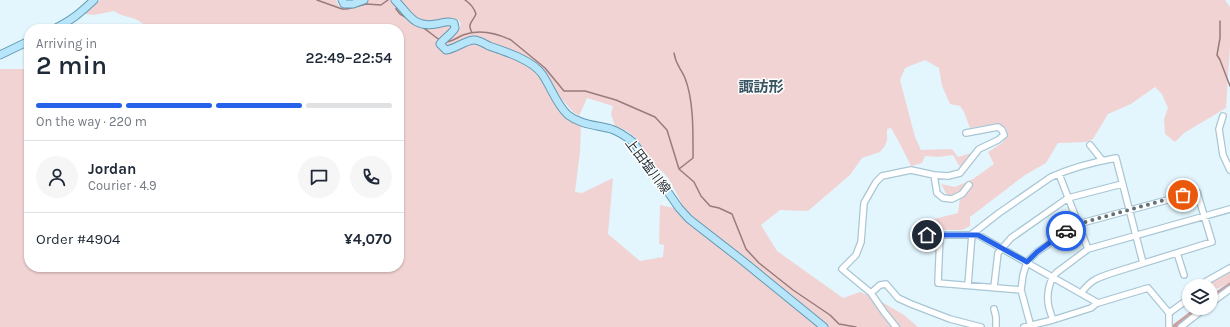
<!DOCTYPE html>
<html lang="en">
<head>
<meta charset="utf-8">
<style>
  :root { --surface:#fff; --page:#f6f6f7; --text:#1f2937; --muted:#747a83; --line:#e0e1e3; --accent:#2563eb }
  body { margin:0; font-family:Karla,"Noto Sans JP",sans-serif; background:var(--page); color:var(--text); height:100vh; display:flex; flex-direction:column; font-size:15px; white-space:nowrap }
  * { box-sizing:border-box; margin:0 }
  p { font-size:13px; color:var(--muted) }
  .icon { flex:none; width:22px; height:22px; fill:none; stroke:currentColor; stroke-width:2; stroke-linecap:round; stroke-linejoin:round }
  .map { position:relative; flex:1; overflow:hidden }
  .sheet { position:absolute; left:24px; top:24px; width:380px; height:248px; display:flex; flex-direction:column; background:var(--surface); border-radius:16px; box-shadow:0 1px 3px #0004 }
  .sheet>* { flex:none }
  .buttons { position:absolute; left:1182px; top:279px; display:grid; gap:8px }
  .buttons a { display:grid; place-items:center; width:36px; height:36px; border-radius:50%; background:var(--surface); box-shadow:0 1px 3px #0004; font-size:20px }
  .pin { position:absolute; display:grid; place-items:center; width:34px; height:34px; color:#fff; margin:-17px; border:2px solid #fff; border-radius:50%; box-shadow:0 1px 4px #0007 }
  .courier { position:absolute; display:grid; place-items:center; width:40px; height:40px; margin:-20px; border:3px solid #2563eb; border-radius:50%; background:#fff; color:#222; box-shadow:0 1px 5px #0007 }
  .head em { font-style:normal; font-weight:600 }
  .head div { display:flex; flex-direction:column-reverse }
  .head { display:flex; align-items:center; justify-content:space-between; height:68px; padding:0 12px }
  h1 { font-size:26px; font-weight:600; line-height:30px }
  .bar { display:grid; grid-template-columns:repeat(4,1fr); gap:6px 4px; align-content:center; height:48px; padding:0 12px }
  .bar i { height:5px; border-radius:3px; background:var(--line) }
  .bar .selected { background:var(--accent) }
  .bar p { grid-column:span 4 }
  .line { display:flex; align-items:center; gap:10px; padding:0 12px; border-top:1px solid var(--line) }
  .line div { flex:1 }
  .round { display:grid; place-items:center; flex:none; width:42px; height:42px; border-radius:21px; background:var(--page) }
  .map>svg:first-child { display:block }
</style>
</head>
<body>
<div class="map">
<svg width="1230" height="327" viewBox="0 0 1230 327">
  <rect width="100%" height="100%" fill="#e3f6fe"/>
  <path fill="#f2d3d3" d="M100 0H336L339 6 348 8 370 0H393C401 12 410 28 427 28 434 27 442 25 449 24L453 26 440 48 473 43H478L512 57 533 68 581 126 580 152 575 192 582 193 613 178 608 234 640 261 663 257 664 245 659 244 660 205 674 208 683 218 821 327H0V69H29V267H399V29H148C144 24 139 20 132 18 125 16 120 15 114 11L94 15 85 14Z
    M401 0H1225L1230 7V47L1226 108 1184 133 1175 142 1165 134 1164 119 1168 108 1162 94 1155 87 1131 104 1108 114 1093 139 1086 142 1058 143 1046 163 1025 175 970 217V226L962 230H929L924 229 923 224 938 218 958 213 960 198 947 195 941 184 955 187 973 179 994 164 988 152 1002 143 1008 135 1006 128 998 123 970 128 964 112 960 106 950 104 942 86 939 68 925 60 905 68 900 80 915 137 921 150 952 149 958 157 975 152 960 167 953 155 938 157 925 156 922 163 911 166 900 144 891 128 887 129V140L885 146 880 152 862 158 850 175 808 211 780 210 761 225 777 251 843 298 860 292 875 298 904 315 918 327H826L715 234 691 217 681 206V202L669 179 663 172 656 167 636 138 627 131 615 126 611 114 613 106 587 98 579 116 572 111 560 97 553 86 534 62 501 46 484 40 447 46 445 44V41C450 37 463 31 460 22 459 20 457 19 455 19 450 17 445 20 440 21 422 24 410 14 401 0Z
    M1230 270V282L1219 288 1211 289V286H1205L1213 280Z"/>
  <g fill="none" stroke-linecap="round" stroke-linejoin="round">
    <path stroke="#997b7c" stroke-width="1.5" d="M317 0 342 9H347L366 4 381 5 388 0
      M465 0C471 4 474 8 476 14 472 23 467 23 472 33
      M397 7 396 9 400 14 407 18
      M1220 21V38L1217 55 1220 60 1230 86
      M422 27C429 31 433 36 440 40
      M445 42C452 42 456 38 463 35 479 29 496 33 511 40L545 68 564 91H585L616 100 655 117 667 130 679 169 694 182 701 196 710 206 719 208 732 214 746 249 759 263 793 290 830 315 839 324 856 327
      M674 53C676 66 681 68 685 78 694 101 693 134 693 158L679 169"/>
    <path stroke="#cf9f9e" stroke-width="5" d="M1211 298 1230 285
      M1174 327 1199 308"/>
    <g stroke="#a8c6d4" stroke-width="8">
      <path id="minor" d="M1223 116 1219 129 1223 155 1230 170
        M1090 145 1102 160
        M1059 174 1088 249
        M934 175 937 193 943 198 952 199 962 194 969 185
        M927 235H940
        M1177 253 1184 275
        M968 285 972 234 999 213 1051 177C1071 168 1094 162 1116 158L1143 263
        M1198 286 1230 268
        M994 287 998 253 1011 238 1068 198 1122 184
        M1021 290 938 283 940 235H978L1098 303 1148 288 1169 313V327
        M871 293 880 285 886 284 898 298 911 304 950 319 981 327
        M1211 303 1230 289
        M994 309 996 317V327
        M1169 313 1187 300 1189 298
        M1053 320C1051 314 1048 307 1048 301 1047 292 1050 279 1056 273L1088 249 1230 209
        M896 327 884 312 871 293 842 269 856 255 861 242 864 203 876 182 882 176 911 170 934 175 948 176 960 173 979 149 998 140 1004 135 1002 130 998 127 966 133
        M1024 327 1053 320 1091 308 1097 303
        M1031 327 1021 290 1023 275 1027 262 1037 252 1078 224 1197 192 1212 242 1112 273C1097 278 1091 280 1081 293
        M1181 327 1205 308"/>
    </g>
    <g stroke="#6299b1" stroke-width="9">
      <path id="major" d="M342 0 344 4H353L364 0
        M395 0C409 14 413 28 436 24 443 23 448 20 454 23L455 28C451 35 444 38 440 44L446 50C455 49 466 40 474 40 479 40 485 44 489 46 504 51 532 60 542 74 551 87 556 104 568 115 581 125 596 125 611 129 620 132 627 137 634 143L679 208 689 219 743 261 824 327
        M54 29C72 20 79 14 94 0
        M0 55 29 41"/>
    </g>
    <use href="#minor" stroke="#fff" stroke-width="5.5"/>
    <use href="#major" stroke="#b7e6fb" stroke-width="7"/>
  </g>
  <g fill="none" stroke-linecap="round" stroke-linejoin="round">
    <path stroke="#627077" stroke-width="4" stroke-dasharray="0 7.2" d="M1066 231 1078 224 1183 195"/>
    <path stroke="#2563eb" stroke-width="5" d="M927 235H978L1027 262 1037 252 1066 231"/>
  </g>
  <g text-anchor="middle" dominant-baseline="central" stroke-width="3" stroke-linejoin="round" paint-order="stroke">
    <g font-size="13" fill="#1c282e" stroke="#fff">
      <text transform="translate(648 166) rotate(53)">上田塩川線</text>
    </g>
    <g font-size="15" font-weight="bold" fill="#3a5662" stroke="#fff">
      <text x="761" y="87">諏訪形</text>
    </g>
  </g>
</svg>
<div class="buttons">
<a><svg class="icon" aria-label="layers" viewBox="0 0 24 24"><path d="M12 4l9 5-9 5-9-5zM3 14l9 5 9-5"/></svg></a>
</div>
<div class="pin" style="left:1183px;top:195px;background:#ea580c"><svg class="icon" aria-label="bag" viewBox="0 0 24 24"><path d="M5 8h14l-1 12H6zM9 8a3 3 0 0 1 6 0"/></svg></div>
<div class="pin" style="left:927px;top:235px;background:#1f2937"><svg class="icon" aria-label="home" viewBox="0 0 24 24"><path d="M3 11l9-7 9 7M6 9v11h12V9"/></svg></div>
<div class="courier" style="left:1066px;top:231px"><svg class="icon" aria-label="car" viewBox="0 0 24 24"><path d="M5 17H2v-5l4-1 3-4h7l3 4 3 1v5h-3M9 17h6M6 11h13"/><circle cx="7" cy="17" r="2"/><circle cx="17" cy="17" r="2"/></svg></div>
<section class="sheet">
<div class="head"><div><h1>2 min</h1><p>Arriving in</p></div><em>22:49–22:54</em></div>
<div class="bar"><i class="selected"></i><i class="selected"></i><i class="selected"></i><i></i><p>On the way · 220 m</p></div>
<div class="line" style="height:72px"><a class="round"><svg class="icon" aria-label="person" viewBox="0 0 24 24"><circle cx="12" cy="8" r="4"/><path d="M4 21q1-7 8-7t8 7"/></svg></a><div><b>Jordan</b><p>Courier · 4.9</p></div><a class="round"><svg class="icon" aria-label="chat" viewBox="0 0 24 24"><path d="M4 5h16v11H9l-5 4z"/></svg></a><a class="round"><svg class="icon" aria-label="phone" viewBox="0 0 24 24"><path d="M5 4h4l2 5-3 2q2 4 5 5l2-3 5 2v4C11 20 4 13 5 4z"/></svg></a></div>
<div class="line" style="height:52px"><div>Order #4904</div><b>¥4,070</b></div>
</section>
</div>
</body>
</html>
